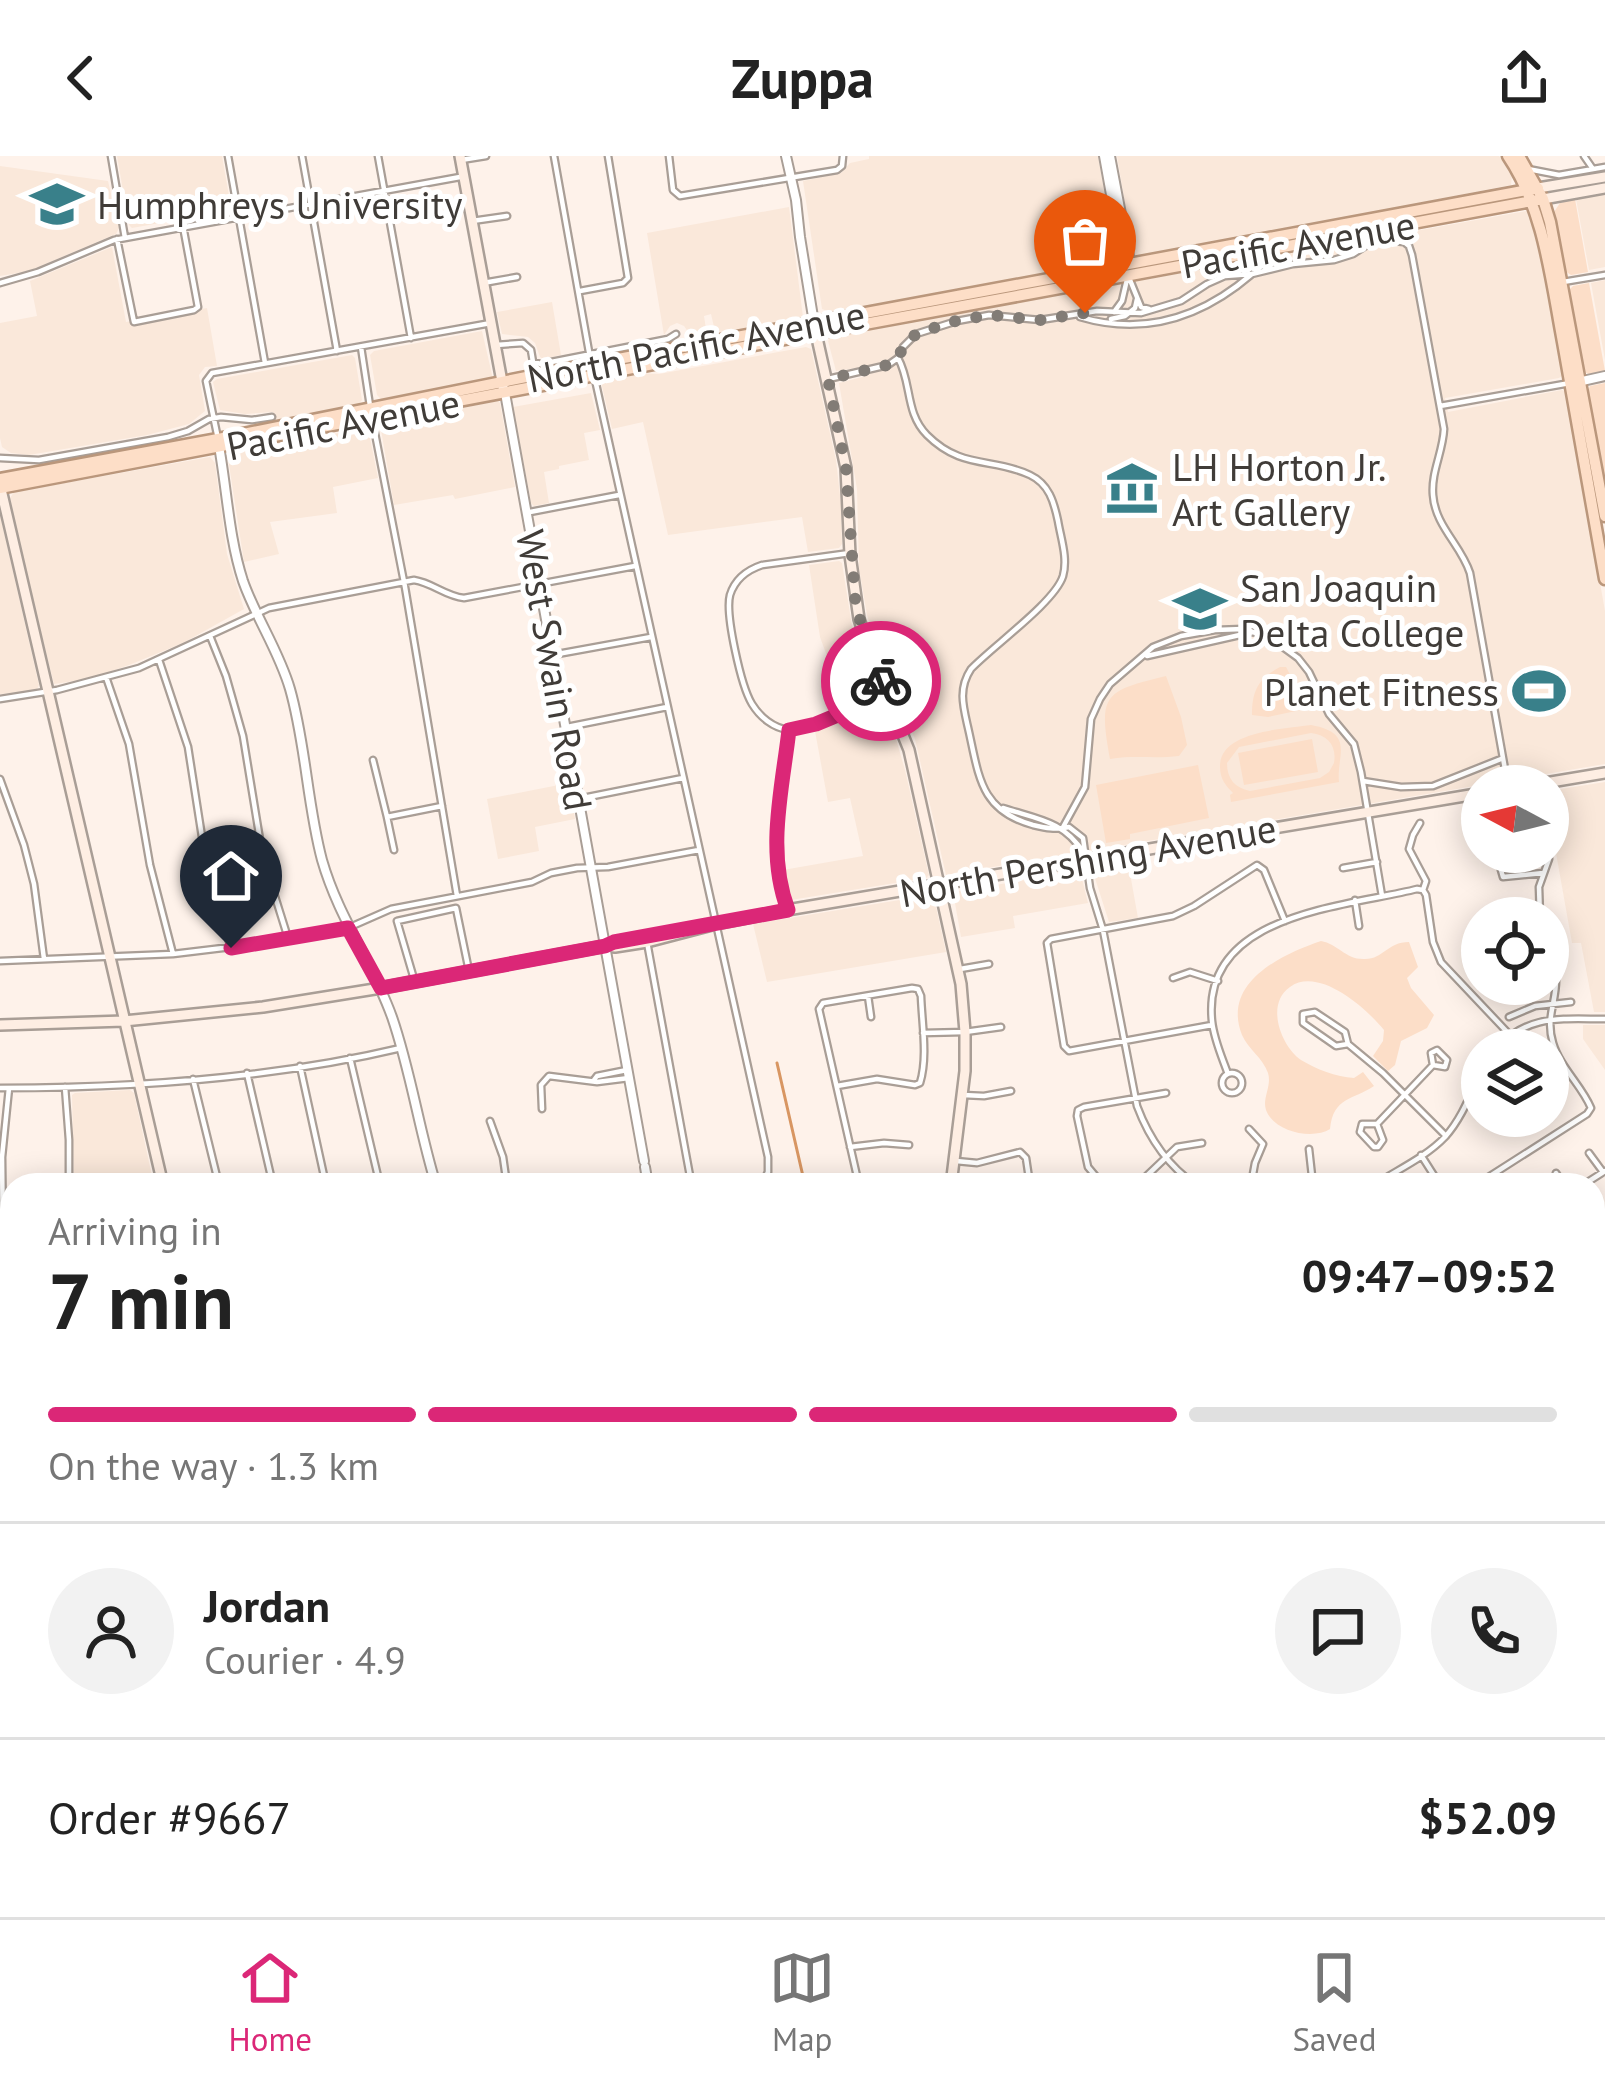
<!DOCTYPE html>
<html lang="en">
<head>
<meta charset="utf-8">
<style>
  :root { --surface:#fff; --page:#f2f2f2; --text:#222; --muted:#767676; --line:#e0e0e0; --accent:#db2777 }
  body { margin:0; font-family:"PT Sans",sans-serif; background:var(--page); color:var(--text); height:100vh; display:flex; flex-direction:column; font-size:45px; white-space:nowrap }
  * { box-sizing:border-box; margin:0 }
  p { font-size:39px; color:var(--muted) }
  .icon { flex:none; width:66px; height:66px; fill:none; stroke:currentColor; stroke-width:2; stroke-linecap:round; stroke-linejoin:round }
  .map { position:relative; flex:1; overflow:hidden }
  .sheet { position:absolute; left:0px; top:1017px; width:1605px; height:744px; display:flex; flex-direction:column; background:var(--surface); border-radius:36px 36px 0 0; box-shadow:0 6px 30px #0003 }
  .sheet>* { flex:none }
  .needle { width:78px; rotate:277deg }
  .controls { position:absolute; left:1461px; top:609px; display:grid; gap:24px }
  .controls a { display:grid; place-items:center; width:108px; height:108px; border-radius:50%; background:var(--surface); box-shadow:0 6px 30px #0003; font-size:60px }
  .pin { position:absolute; display:grid; place-items:center; width:102px; height:102px; color:#fff; margin:-123px -51px; border-radius:50% 50% 50% 0; rotate:-45deg; box-shadow:0 0 12px #0007 }
  .pin .icon { rotate:45deg }
  .courier { position:absolute; display:grid; place-items:center; width:120px; height:120px; margin:-60px; border:9px solid #db2777; border-radius:50%; background:#fff; color:#222; box-shadow:0 3px 15px #0007 }
  .overview em { font-style:normal; font-weight:700 }
  .overview div { display:flex; flex-direction:column-reverse }
  .overview { display:flex; align-items:center; justify-content:space-between; height:204px; padding:0 48px }
  h1 { font-size:78px; font-weight:700; line-height:90px }
  .bar { display:grid; grid-template-columns:repeat(4,1fr); gap:18px 12px; align-content:center; height:144px; padding:0 48px }
  .bar i { height:15px; border-radius:9px; background:var(--line) }
  .bar .on { background:var(--accent) }
  .bar p { grid-column:span 4 }
  .line { display:flex; align-items:center; gap:30px; padding:0 48px; border-top:3px solid var(--line) }
  .line div { flex:1 }
  .round { display:grid; place-items:center; flex:none; width:126px; height:126px; border-radius:63px; background:var(--page) }
  header { display:flex; justify-content:space-between; align-items:center; height:156px; padding:0 48px; background:var(--surface); font-size:54px; font-weight:700 }
  .dock { display:flex; justify-content:space-around; align-items:center; height:168px; border-top:3px solid var(--line); background:var(--surface); font-size:33px; color:var(--muted) }
  .dock a { display:grid; justify-items:center; gap:6px }
  .dock .on { color:var(--accent) }
  .map>svg:first-child { display:block }
</style>
</head>
<body>
<header><svg class="icon" aria-label="back" viewBox="0 0 24 24"><path d="M15 5l-7 7 7 7"/></svg>Zuppa<svg class="icon" aria-label="share" viewBox="0 0 24 24"><path d="M12 15V3M7 8l5-5 5 5M5 13v7h14v-7"/></svg></header>
<div class="map">
<svg width="1605" height="1761" viewBox="0 0 1605 1761">
  <rect width="100%" height="100%" fill="#fef2ea"/>
  <path fill="#fae8da" d="M117 0H222L231 51 227 55 132 72 129 69Z
    M869 0H1098L1116 101 1111 106 833 157 822 153 803 25 841 17 850 7 869 3Z
    M1117 0H1499L1512 19 1511 29 1353 60 1352 63 1134 102Z
    M0 10 108 25 119 72 116 78 29 115 0 120Z
    M1605 38V111L1589 114 1576 43Z
    M789 51 803 161 750 174 720 176 714 171 711 158 704 160 706 173 700 181 691 180 684 170 677 167 670 170 664 179 647 77Z
    M1532 54 1563 219 1559 222 1445 242 1448 256 1562 234 1566 236 1605 455V608L946 719 915 583 881 502 867 459 859 412 857 333 839 227 866 220 864 211 836 215 828 185 832 180Z
    M112 91 126 166 207 152 217 210 205 211 199 219 205 255 189 268 147 279 29 299 11 297 2 291 0 282V167L37 160 30 125Z
    M1605 124V204L1591 127Z
    M552 146 561 199 543 203 540 201 535 187 528 181 502 178 497 156Z
    M482 175 493 223 382 244 377 239 370 199 374 195Z
    M806 191 811 193 836 304 841 348 842 388 839 392 808 396 802 361 668 379 643 266 612 273 601 226 603 223 632 217 659 218Z
    M352 199 355 202 362 244 357 250 275 265 273 256 245 258 220 254 213 226 217 223Z
    M591 237 600 274 584 277 589 304 559 310V313L544 316 549 347 534 350 531 347 513 251Z
    M498 245 500 247 515 331 455 343 453 339 394 349 380 268Z
    M368 272 378 322 333 331 337 357 270 366 279 398 244 406 228 302 231 296Z
    M210 301 215 307 227 398 244 453 183 487 129 509 89 523 54 528 17 381 10 342 14 336Z
    M0 359 39 529 36 535 0 538Z
    M839 405 842 407 852 470 876 535 845 549 820 481 809 409Z
    M881 549 894 576 905 614 929 719 926 722 791 744 783 714 863 700 850 642 828 646 815 575Z
    M1605 626V856H1594L1581 787H1572L1548 652V635Z
    M569 627 575 663 535 671 539 695 498 703 487 643Z
    M1128 706 1138 762 1109 766 1093 716 1095 711Z
    M1080 715 1088 747 1013 760 1015 772 961 781 953 736Z
    M930 739 934 742 946 796 767 826 753 768Z
    M1583 869H1605V914L1583 883Z
    M130 934 134 937 154 1029H74L72 939 75 937Z
    M0 1098H12V1449H0Z
    M1593 1716H1605V1761H1561L1559 1749H1593Z"/>
  <path fill="#fcdec8" fill-rule="evenodd" d="M1575 43 1588 116 1571 119 1565 115 1554 56 1560 47Z
    M1589 127 1605 215 1588 218 1582 214 1568 135 1573 130Z
    M1605 227V321L1602 320 1587 237 1590 230Z
    M1280 511H1286L1294 526 1298 551 1296 555 1268 561 1252 559C1252 535 1258 523 1280 511Z
    M1166 520 1181 561 1187 589 1179 600C1156 603 1134 599 1110 603 1098 538 1104 535 1166 520Z
    M1311 569C1356 577 1336 600 1339 626L1231 646 1230 639 1233 637C1226 630 1220 623 1220 611 1219 575 1284 573 1311 569ZM1311 577C1328 579 1337 590 1334 607L1329 616 1320 622 1250 635C1235 632 1227 623 1227 607L1239 591Z
    M1312 583 1318 616 1244 629 1238 597Z
    M1198 609 1209 662 1130 678V683L1106 687 1096 629Z
    M1321 785C1338 788 1346 804 1365 803 1384 803 1387 786 1409 786L1418 811 1407 822 1411 832 1434 859 1427 872 1401 885 1395 909 1388 915 1373 900 1383 885 1384 874C1367 853 1319 810 1290 831 1265 848 1281 890 1301 904 1316 913 1336 921 1354 922L1363 916 1374 930C1353 944 1333 941 1330 973 1313 984 1274 976 1266 954 1262 942 1272 930 1268 917 1263 902 1248 893 1242 879 1221 826 1283 798 1321 785Z
    M12 1458V1749H250V1761H0V1459Z
    M420 1749H523V1761H421Z"/>
  <path fill="#d89662" d="M1605 1122V1195L1599 1220 1600 1257 1605 1274V1563L1593 1527V1127Z
    M825 1749H992L977 1760 968 1752 961 1753 958 1761H824Z"/>
  <g fill="none" stroke-linecap="round" stroke-linejoin="round">
    <path stroke="#d89662" stroke-width="3" d="M777 907 805 1029
      M732 1761 734 1749"/>
    <g stroke="#a99e96" stroke-width="9">
      <path id="minor" d="M111 0 125 82
        M228 0 265 207
        M302 0 337 195
        M378 0 411 182
        M554 0 591 207
        M669 0 673 34 680 40 837 14 842 10 843 0
        M1584 0 1593 13
        M461 4 486 0
        M1528 13 1559 19 1605 11
        M472 65 507 60
        M117 83 134 166 194 154 198 151 183 70
        M1128 119 1141 151 1149 153
        M1563 126 1605 119
        M0 127 38 116 114 84 460 21
        M483 127 517 121
        M580 135 623 127 628 122 608 0
        M1114 156 1122 145 1128 119
        M1080 161C1144 180 1202 161 1252 118
        M1111 163 1125 160 1135 152 1137 143
        M496 189 523 187 531 194 533 206 541 208 668 183 676 178
        M361 191 370 250
        M898 202C912 227 905 257 927 279 962 314 992 301 1030 319 1049 328 1054 346 1058 365 1061 383 1068 402 1063 420 1055 446 993 490 971 513 957 534 964 553 969 576 979 621 981 655 1033 669 1046 672 1055 674 1069 671L1083 682 1090 732 1103 774 1137 950C1149 982 1168 1010 1196 1029
        M594 219 768 1001V1016L762 1029
        M828 223 888 209 898 202 903 191 916 178 957 165 989 159 1040 164 1097 155 1141 157 1181 145 1207 128 1225 120 1252 118 1293 108 1334 104 1353 98 1370 87 1382 84 1404 86 1409 90 1412 99 1444 273C1443 296 1431 316 1433 339 1435 370 1461 389 1470 417L1508 630
        M1440 250 1570 227
        M372 262 405 431 457 740
        M217 278 206 225 212 217 491 167
        M0 302 39 304 168 281 188 275 209 263 221 261 252 264 272 261
        M530 356 619 339
        M850 397 762 409C747 414 735 423 730 439 725 458 741 530 752 548 760 561 773 572 789 574 816 576 860 550 885 540
        M210 480 226 520 243 580 263 702 288 782
        M552 499 651 481
        M1147 500 1253 476
        M159 504 188 591 207 713 231 792
        M106 521 129 588 150 709 173 798
        M0 543 57 534 139 512 269 452 414 424C433 427 445 440 464 442L635 410
        M567 571 667 551
        M373 604 387 661 442 650
        M0 623 24 689 34 728 44 803
        M1363 625 1401 631 1433 630 1501 603
        M578 643 683 622
        M1003 652C1037 663 1064 665 1083 696
        M387 661 394 694
        M1420 667 1413 679 1409 693 1426 725 1423 734 1426 739 1433 786 1441 806 1510 879
        M1062 673 1085 631 1091 563 1100 543 1110 528 1153 491 1181 480 1215 474 1243 473 1269 481 1298 502 1309 516 1329 558 1354 588 1361 616 1382 740
        M1343 712 1377 706
        M1510 712 1501 714 1503 721 1543 717
        M1355 744 1359 770
        M786 752C765 695 782 632 789 574
        M1540 762 1539 731 1549 703 1548 696
        M647 786 690 1020 694 1029
        M0 805 173 798 289 784 341 775 391 753 532 726 551 717 577 712 608 711 699 694
        M960 813 989 808
        M1173 822 1190 816 1218 825
        M414 823 397 765 456 752 469 815
        M868 840 871 861
        M1509 861 1535 850 1571 846
        M1212 869 1069 895 1064 890 1047 787 1051 783 1173 760 1194 750 1257 709 1264 714 1285 765
        M923 877 965 876 1001 871
        M1348 888 1336 890 1303 867V858L1315 856 1345 876 1348 888 1383 917 1446 980
        M1437 894 1447 904 1445 911 1433 909 1431 897Z
        M1495 894C1527 858 1560 863 1605 863
        M350 902 380 1029
        M300 910 326 1029
        M247 917 273 1029
        M1222 927a10 10 0 1 1 20 0a10 10 0 1 1-20 0Z
        M1228 918C1222 901 1214 884 1212 865 1201 757 1346 751 1417 733L1423 734
        M193 923 219 1029
        M594 924 597 920 627 914
        M837 930 877 923 915 929 920 927C928 901 922 868 921 840L918 833 912 832 823 847 819 853 859 1029
        M65 931 69 984V1029
        M0 932C129 932 275 922 401 892
        M9 932 2 1001 3 1086 6 1092H12
        M963 939 984 940 1011 935
        M542 953 541 929 549 920 597 926 629 922
        M490 965 503 1001 507 1029
        M1377 968 1383 984 1378 991H1374L1360 976 1362 968H1377L1433 909
        M1249 973 1263 988 1255 1007 1251 1029
        M850 991 884 987 909 989
        M1309 993 1313 1029
        M1589 997 1603 1016
        M1421 999 1440 1029
        M956 1005 977 1007 1020 996 1026 1002 1030 1029
        M1556 1017 1564 1029
        M658 1029 690 1020
        M1103 1029 1088 1011 1077 960 1078 954 1084 951 1166 937
        M1137 1029 1177 991 1202 987
        M1374 1029C1397 1014 1426 1001 1445 981 1462 962 1471 937 1482 914
        M1476 1029 1587 958 1591 952C1582 930 1560 911 1553 887 1545 861 1557 846 1556 821 1555 811 1551 802 1548 793
        M1583 1029 1605 1015
        M1593 1080 1602 1076
        M0 1207 12 1200
        M0 1380 12 1442
        M1593 1630V1659
        M393 1749 394 1761
        M1043 1749 1049 1761
        M1423 1749 1425 1761
        M1529 1749 1531 1761
        M339 1761V1749
        M550 1761V1749
        M604 1761V1749
        M787 1761 790 1749
        M1440 1761 1505 1749"/>
    </g>
    <g stroke="#a99e96" stroke-width="12">
      <path id="tertiary" d="M786 0 796 44 800 81 814 167
        M1104 0 1123 105 1127 109
        M1110 0 1129 100 1127 108
        M1578 226 1605 220
        M505 237 644 1005
        M219 290C227 335 229 382 243 425 256 462 279 495 290 533 306 589 307 648 322 704 339 763 372 805 392 861 411 916 419 974 436 1029
        M645 1011 648 1029
        M1593 1112 1605 1106
        M0 1451 12 1450
        M664 1761V1749"/>
    </g>
    <g stroke="#a99e96" stroke-width="14">
      <path id="secondary" d="M460 0 503 231
        M1538 32 1605 21
        M1543 43 1605 32
        M815 173 846 312 850 399 859 463 873 505 909 594 961 828 965 876V915L951 1029
        M0 329 163 1029
        M1527 630 1605 617
        M0 869 124 865 263 851 381 832 605 790 615 791 647 786 716 768 787 754 1482 637
        M1593 1704 1605 1705
        M1097 1749 1111 1761
        M280 1761 282 1749
        M1264 1761 1295 1749"/>
    </g>
    <g stroke="#ba977c" stroke-width="15">
      <path id="primary" d="M1508 0C1544 53 1551 123 1563 186 1577 265 1591 344 1605 423
        M1519 0 1543 43 1550 66 1605 360
        M0 323 218 283 591 208 1538 32
        M0 332 854 170 1543 43"/>
    </g>
    <use href="#minor" stroke="#fff" stroke-width="4.5"/>
    <use href="#tertiary" stroke="#fff" stroke-width="8"/>
    <use href="#secondary" stroke="#feeee3" stroke-width="9"/>
    <use href="#primary" stroke="#fddec7" stroke-width="10"/>
  </g>
  <g fill="none" stroke-linecap="round" stroke-linejoin="round">
    <path stroke="#827c76" stroke-width="12" stroke-dasharray="0 21.6" d="M881 525 863 477 855 442 846 312 828 223 888 209 898 202 903 191 916 178 951 166 989 159 1040 164 1085 157"/>
    <path stroke="#db2777" stroke-width="15" d="M231 792 348 772 381 832 605 790 614 786C672 775 730 765 788 754 766 696 782 634 789 574L816 568 888 538 881 525"/>
  </g>
  <defs>
    <g id="university-bare" transform="scale(4.14)"><path d="M0-5L7-2L0 1L-7-2ZM-4 1L0 2.5L4 1V4Q0 6-4 4Z" fill="#39808a" stroke="#fff" stroke-width="2.5" paint-order="stroke"/></g>
    <g id="museum-bare" transform="scale(4.14)"><path d="M0-6L6-3V-2H-6V-3ZM-5-1h2V3h-2ZM-1-1h2V3h-2ZM3-1h2V3H3ZM-6 4H6V6H-6Z" fill="#39808a" stroke="#fff" stroke-width="2.5" paint-order="stroke"/></g>
    <g id="stadium-bare" transform="scale(4.14)"><path d="M0-5a6.5 5 0 1 0 0 10a6.5 5 0 1 0 0-10ZM-3.5-1.8h7v3.6h-7Z" fill="#39808a" stroke="#fff" stroke-width="2.5" paint-order="stroke"/></g>
  </defs>
  <g fill-rule="evenodd">
    <use href="#university-bare" x="57" y="48"/>
    <use href="#museum-bare" x="1132" y="332"/>
    <use href="#university-bare" x="1200" y="453"/>
    <use href="#stadium-bare" x="1539" y="535"/>
  </g>
  <g text-anchor="middle" dominant-baseline="central" stroke-width="10" stroke-linejoin="round" paint-order="stroke">
    <g font-size="39" fill="#403c38" stroke="#fff" text-anchor="start">
      <text x="97" y="48">Humphreys University</text>
      <text x="1172" y="310">LH Horton Jr.<tspan x="1172" dy="45">Art Gallery</tspan></text>
      <text x="1240" y="431">San Joaquin<tspan x="1240" dy="45">Delta College</tspan></text>
      <text x="1499" y="535" text-anchor="end">Planet Fitness</text>
    </g>
    <g font-size="39" fill="#403c38" stroke="#fff">
      <text transform="translate(1298 88) rotate(-10)">Pacific Avenue</text>
      <text transform="translate(696 190) rotate(-11)">North Pacific Avenue</text>
      <text transform="translate(343 268) rotate(-11)">Pacific Avenue</text>
      <text transform="translate(555 514) rotate(80)">West Swain Road</text>
      <text transform="translate(1088 704) rotate(-10)">North Pershing Avenue</text>
    </g>
  </g>
</svg>
<div class="controls">
<a><svg class="needle" viewBox="-14 -14 28 28"><path d="M0-13l5 13h-10z" fill="#e53935"/><path d="M0 13l5-13h-10z" fill="#767676"/></svg></a>
<a><svg class="icon" aria-label="locate" viewBox="0 0 24 24"><circle cx="12" cy="12" r="6"/><path d="M12 2v4M12 18v4M2 12h4M18 12h4"/></svg></a>
<a><svg class="icon" aria-label="layers" viewBox="0 0 24 24"><path d="M12 4l9 5-9 5-9-5zM3 14l9 5 9-5"/></svg></a>
</div>
<div class="pin" style="left:1085px;top:157px;background:#ea580c"><svg class="icon" aria-label="bag" viewBox="0 0 24 24"><path d="M5 8h14l-1 12H6zM9 8a3 3 0 0 1 6 0"/></svg></div>
<div class="pin" style="left:231px;top:792px;background:#1f2937"><svg class="icon" aria-label="home" viewBox="0 0 24 24"><path d="M3 11l9-7 9 7M6 9v11h12V9"/></svg></div>
<div class="courier" style="left:881px;top:525px"><svg class="icon" aria-label="bike" viewBox="0 0 24 24"><circle cx="6" cy="16" r="4"/><circle cx="18" cy="16" r="4"/><path d="M6 16l4-8h5l3 8M10 8l3 8H6M13 5h3"/></svg></div>
<section class="sheet">
<div class="overview"><div><h1>7 min</h1><p>Arriving in</p></div><em>09:47–09:52</em></div>
<div class="bar"><i class="on"></i><i class="on"></i><i class="on"></i><i></i><p>On the way · 1.3 km</p></div>
<div class="line" style="height:216px"><a class="round"><svg class="icon" aria-label="person" viewBox="0 0 24 24"><circle cx="12" cy="8" r="4"/><path d="M4 21q1-7 8-7t8 7"/></svg></a><div><b>Jordan</b><p>Courier · 4.9</p></div><a class="round"><svg class="icon" aria-label="chat" viewBox="0 0 24 24"><path d="M4 5h16v11H9l-5 4z"/></svg></a><a class="round"><svg class="icon" aria-label="phone" viewBox="0 0 24 24"><path d="M5 4h4l2 5-3 2q2 4 5 5l2-3 5 2v4C11 20 4 13 5 4z"/></svg></a></div>
<div class="line" style="height:156px"><div>Order #9667</div><b>$52.09</b></div>
</section>
</div>
<nav class="dock">
<a class="on"><svg class="icon" aria-label="home" viewBox="0 0 24 24"><path d="M3 11l9-7 9 7M6 9v11h12V9"/></svg>Home</a>
<a><svg class="icon" aria-label="map" viewBox="0 0 24 24"><path d="M3 6l6-2 6 2 6-2v14l-6 2-6-2-6 2zM9 4v14M15 6v14"/></svg>Map</a>
<a><svg class="icon" aria-label="saved" viewBox="0 0 24 24"><path d="M7 4h10v16l-5-4-5 4z"/></svg>Saved</a>
</nav>
</body>
</html>
